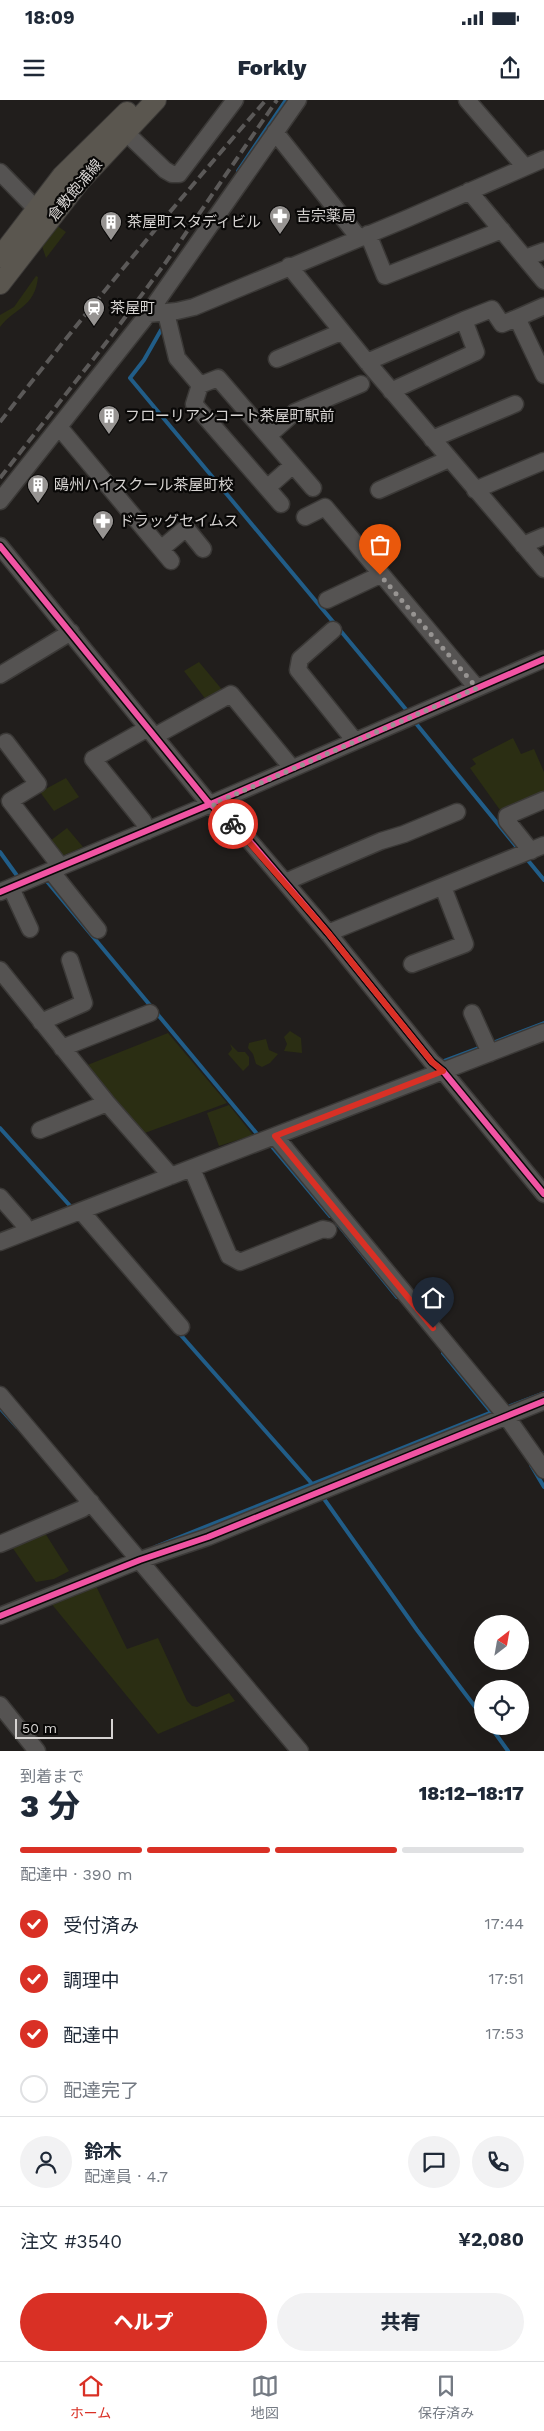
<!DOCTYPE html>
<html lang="ja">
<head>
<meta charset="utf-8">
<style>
  :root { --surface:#fff; --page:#f2f2f3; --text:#1f2937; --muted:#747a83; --line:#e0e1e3; --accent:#d93025 }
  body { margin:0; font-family:"Work Sans","Noto Sans JP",sans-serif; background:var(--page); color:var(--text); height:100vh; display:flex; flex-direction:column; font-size:19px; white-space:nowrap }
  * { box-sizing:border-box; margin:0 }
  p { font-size:16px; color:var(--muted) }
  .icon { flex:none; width:28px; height:28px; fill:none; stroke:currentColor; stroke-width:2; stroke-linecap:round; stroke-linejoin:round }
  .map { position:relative; height:1651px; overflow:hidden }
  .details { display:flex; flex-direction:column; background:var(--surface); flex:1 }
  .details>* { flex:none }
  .needle { width:32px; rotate:31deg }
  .fabs { position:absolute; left:474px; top:1515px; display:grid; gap:10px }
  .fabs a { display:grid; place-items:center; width:55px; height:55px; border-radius:50%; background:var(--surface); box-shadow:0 5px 20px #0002; font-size:25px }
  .scale { position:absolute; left:15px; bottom:12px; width:98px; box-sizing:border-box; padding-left:5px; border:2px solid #d6d3d1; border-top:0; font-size:14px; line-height:18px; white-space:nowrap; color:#d6d3d1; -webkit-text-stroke:4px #090807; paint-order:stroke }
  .pin { position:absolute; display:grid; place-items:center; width:42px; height:42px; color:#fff; margin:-51px -21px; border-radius:50% 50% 50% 0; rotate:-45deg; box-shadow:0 0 5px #0007 }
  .pin .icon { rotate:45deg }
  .courier { position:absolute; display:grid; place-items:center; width:50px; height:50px; margin:-25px; border:4px solid #d93025; border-radius:50%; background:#fff; color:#222; box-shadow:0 1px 6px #0007 }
  .summary em { font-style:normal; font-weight:800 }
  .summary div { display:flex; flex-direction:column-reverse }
  .summary { display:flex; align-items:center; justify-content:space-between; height:85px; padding:0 20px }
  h1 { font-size:32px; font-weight:800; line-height:38px }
  .bar { display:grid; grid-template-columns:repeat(4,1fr); gap:8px 5px; align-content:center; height:60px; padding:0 20px }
  .bar i { height:6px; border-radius:4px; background:var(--line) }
  .bar .selected { background:var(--accent) }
  .bar p { grid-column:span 4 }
  .line { display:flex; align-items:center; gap:12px; padding:0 20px; border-top:1px solid var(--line) }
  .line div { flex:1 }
  .round { display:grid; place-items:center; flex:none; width:52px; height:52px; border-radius:26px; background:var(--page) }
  ol { padding:0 20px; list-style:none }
  li { display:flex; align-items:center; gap:15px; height:55px }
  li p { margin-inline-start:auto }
  li .icon { padding:5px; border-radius:50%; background:var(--accent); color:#fff; stroke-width:4 }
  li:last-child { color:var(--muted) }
  li i { width:28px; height:28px; border:2px solid var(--line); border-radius:50% }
  .primary-button { display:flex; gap:10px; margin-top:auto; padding:10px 20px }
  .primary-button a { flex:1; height:58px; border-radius:30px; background:var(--accent); color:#fff; font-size:20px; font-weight:800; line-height:58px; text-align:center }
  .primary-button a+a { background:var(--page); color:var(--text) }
  .status { display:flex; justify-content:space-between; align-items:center; height:35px; padding:0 25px; background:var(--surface); direction:ltr }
  .status svg { height:14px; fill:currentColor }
  header { display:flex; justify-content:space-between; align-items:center; height:65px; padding:0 20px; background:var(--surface); font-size:22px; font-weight:800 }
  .dock { display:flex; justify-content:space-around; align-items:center; height:70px; border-top:1px solid var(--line); background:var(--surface); font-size:14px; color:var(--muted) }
  .dock a { display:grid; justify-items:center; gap:2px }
  .dock .selected { color:var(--accent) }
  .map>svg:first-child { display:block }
</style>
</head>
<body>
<div class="status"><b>18:09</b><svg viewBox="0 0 49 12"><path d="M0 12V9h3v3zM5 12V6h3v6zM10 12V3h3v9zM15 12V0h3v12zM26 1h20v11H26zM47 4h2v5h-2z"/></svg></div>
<header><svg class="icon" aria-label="menu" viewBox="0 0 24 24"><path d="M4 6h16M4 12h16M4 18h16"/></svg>Forkly<svg class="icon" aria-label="share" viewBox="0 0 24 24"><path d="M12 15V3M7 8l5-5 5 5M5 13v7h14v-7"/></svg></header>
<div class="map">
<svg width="544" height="1651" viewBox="0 0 544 1651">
  <rect width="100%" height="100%" fill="#211e1c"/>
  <path fill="#2b2e13" d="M52 122 66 132 46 158 42 146Z
    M36 176 38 177C35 208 14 208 0 227V215L14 207Z
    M199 562 224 592 207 601 184 571Z
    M513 638 521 654 534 649 544 672V693L500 710 470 668 476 664 472 659Z
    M66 678 79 697 54 711 40 692Z
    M67 728 83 747 62 756 50 741Z
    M290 931 301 938 302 953 284 951 287 944 284 937Z
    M168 933 227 1003 142 1034 85 966Z
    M266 939 269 950 278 954 270 963 262 967 256 964 253 954 248 948 249 943Z
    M230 944 238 952H245L249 957V965L243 971 228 954 232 949Z
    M229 1005 253 1035 219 1046 207 1013Z
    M45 1433 69 1471 54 1479 36 1482 12 1447Z
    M95 1484 127 1549 158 1538 187 1601 192 1606 197 1607 229 1593 235 1601 158 1634 50 1502Z"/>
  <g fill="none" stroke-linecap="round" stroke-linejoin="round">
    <path stroke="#215d88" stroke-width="4" d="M238 71 286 0
      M161 230 144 260 130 278 409 613
      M414 621 520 751
      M226 702 244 724
      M0 752 18 777
      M526 758 544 780
      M45 779 258 1035
      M490 944 544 923
      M441 962 484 946
      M0 1028 72 1108
      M269 1043 330 1116
      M337 1123 397 1197
      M179 1233 314 1386
      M443 1253 492 1313
      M510 1306 544 1293
      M0 1308 17 1327
      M531 1365 544 1387
      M322 1396 417 1530 482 1616
      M155 1447 492 1312
      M490 1626 508 1651"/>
    <g stroke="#3b3937" stroke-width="19">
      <path id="minor" d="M467 0 525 67
        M117 24 165 70 172 74H179L235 0
        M275 32 359 138
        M0 72 44 117
        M469 91 544 181
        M368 134 385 176 502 130
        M525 158 544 151
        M289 166 367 262 544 469
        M544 206 517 218 544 275
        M166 213 177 258 200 285 218 278 313 388
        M148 214 177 211 194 207 406 119 544 59
        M277 259 341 232
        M367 262 464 220
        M200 285 194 304 281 404
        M391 291 476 252 464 220 492 209 502 224 517 218
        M59 327 171 461
        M268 336 295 312 361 284
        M432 339 515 304
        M267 388 293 365
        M379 390 449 359
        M475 390 544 361
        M0 401 148 214 298 0
        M305 417 325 407 477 588
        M523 445 544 436
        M0 446 207 701 243 733 328 833 432 962 443 971 544 1094
        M161 449 186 428 203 449
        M327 500 380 475
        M333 530 300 559 298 570 355 641
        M0 575 71 532
        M155 636 231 594 292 668
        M6 642 38 684 10 701 61 767
        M147 731 143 721 93 659 148 628
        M531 751 507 721V716L544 700
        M51 771 98 830
        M285 782 381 741 404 734 457 712
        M11 788 30 829
        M0 792 213 703 544 559
        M328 833 544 745
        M412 864 465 844 443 787
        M0 870 107 1003 171 1076
        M472 913 490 953
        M41 922 84 903 70 860
        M62 948 150 913
        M40 1030 107 1003
        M275 1036 506 1316 544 1370
        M192 1069 229 1156 240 1162 323 1129 328 1130
        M0 1097 23 1123 27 1131
        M81 1111 181 1227
        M0 1142 544 932
        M0 1295 300 1651
        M0 1444 82 1409 91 1402
        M0 1516 140 1460 208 1437 544 1301
        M0 1605 37 1651"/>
    </g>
    <g stroke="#3b3937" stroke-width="22">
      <path id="major" d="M0 157 62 76 127 12
        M0 184 80 81 156 0"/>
    </g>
    <use href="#minor" stroke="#555352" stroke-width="16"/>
    <use href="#major" stroke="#5a564f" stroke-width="20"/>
    <path stroke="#5b5958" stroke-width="4" stroke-dasharray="10 5" stroke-linecap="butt" d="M0 322C86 212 174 105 266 0
      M0 378 109 239 166 162 277 0"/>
    <g stroke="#090807" stroke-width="9">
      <path id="cycleway" d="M0 446 207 701 243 733 328 833 432 962 443 971 544 1094
        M0 792 213 703 544 559
        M0 1516 140 1460 208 1437 544 1301"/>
    </g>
    <use href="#cycleway" stroke="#f153a3" stroke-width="6"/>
  </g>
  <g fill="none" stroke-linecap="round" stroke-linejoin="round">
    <path stroke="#979492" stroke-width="5" stroke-dasharray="0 9" d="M233 724 213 704 477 588 380 475"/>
    <path stroke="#d93025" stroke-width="6" d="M233 724 328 833 432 962 443 971 275 1036 433 1228"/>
  </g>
  <defs>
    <g id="pharmacy-pin" transform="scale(1.125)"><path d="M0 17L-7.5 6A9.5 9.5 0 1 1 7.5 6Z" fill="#979492" stroke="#090807"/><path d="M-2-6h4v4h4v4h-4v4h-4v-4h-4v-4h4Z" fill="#fff"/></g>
    <g id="building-pin" transform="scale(1.125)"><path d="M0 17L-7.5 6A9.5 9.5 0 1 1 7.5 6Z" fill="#979492" stroke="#090807"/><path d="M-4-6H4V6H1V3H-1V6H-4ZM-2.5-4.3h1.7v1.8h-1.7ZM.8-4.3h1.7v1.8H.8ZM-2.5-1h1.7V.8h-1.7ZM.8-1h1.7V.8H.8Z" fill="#fff"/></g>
    <g id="station-pin" transform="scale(1.125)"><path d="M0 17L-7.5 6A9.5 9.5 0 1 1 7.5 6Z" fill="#979492" stroke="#090807"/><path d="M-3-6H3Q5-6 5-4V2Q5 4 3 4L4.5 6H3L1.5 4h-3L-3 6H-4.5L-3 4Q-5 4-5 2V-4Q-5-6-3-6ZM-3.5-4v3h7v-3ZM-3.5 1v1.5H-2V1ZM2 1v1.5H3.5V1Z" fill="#fff"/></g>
  </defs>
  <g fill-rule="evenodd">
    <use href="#pharmacy-pin" x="280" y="116"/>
    <use href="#building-pin" x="111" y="122"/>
    <use href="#station-pin" x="94" y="208"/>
    <use href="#building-pin" x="109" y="316"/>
    <use href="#building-pin" x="38" y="385"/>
    <use href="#pharmacy-pin" x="103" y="421"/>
  </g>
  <g text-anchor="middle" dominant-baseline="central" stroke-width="4.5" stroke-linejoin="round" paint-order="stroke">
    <g font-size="15" fill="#d6d3d1" stroke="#090807">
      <text transform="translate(75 90) rotate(-50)">倉敷飽浦線</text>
    </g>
    <g font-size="15" fill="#d6d3d1" stroke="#090807" text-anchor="start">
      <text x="296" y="116">吉宗薬局</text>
      <text x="127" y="122">茶屋町スタディビル</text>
      <text x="110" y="208">茶屋町</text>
      <text x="125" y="316">フローリアンコート茶屋町駅前</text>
      <text x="54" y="385">鴎州ハイスクール茶屋町校</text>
      <text x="119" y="421">ドラッグセイムス</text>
    </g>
  </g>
</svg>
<div class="fabs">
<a><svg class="needle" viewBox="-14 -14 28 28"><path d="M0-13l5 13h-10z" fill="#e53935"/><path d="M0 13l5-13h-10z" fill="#747a83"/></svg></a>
<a><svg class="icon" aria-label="locate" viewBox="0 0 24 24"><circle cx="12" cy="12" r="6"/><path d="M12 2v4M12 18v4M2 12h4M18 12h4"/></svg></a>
</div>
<div class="scale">50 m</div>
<div class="pin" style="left:380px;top:475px;background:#ea580c"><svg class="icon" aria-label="bag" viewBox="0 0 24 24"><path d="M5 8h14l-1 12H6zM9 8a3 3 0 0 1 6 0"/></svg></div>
<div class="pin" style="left:433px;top:1228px;background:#1f2937"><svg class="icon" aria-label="home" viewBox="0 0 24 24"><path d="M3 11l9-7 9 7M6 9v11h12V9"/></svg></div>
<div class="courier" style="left:233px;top:724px"><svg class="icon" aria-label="bike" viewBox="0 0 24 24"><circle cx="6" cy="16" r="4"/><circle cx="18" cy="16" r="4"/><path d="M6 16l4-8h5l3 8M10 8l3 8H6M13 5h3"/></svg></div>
</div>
<section class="details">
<div class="summary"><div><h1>3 分</h1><p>到着まで</p></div><em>18:12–18:17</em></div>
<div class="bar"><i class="selected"></i><i class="selected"></i><i class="selected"></i><i></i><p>配達中 · 390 m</p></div>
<ol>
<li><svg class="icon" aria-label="check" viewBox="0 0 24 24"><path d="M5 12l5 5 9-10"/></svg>受付済み<p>17:44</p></li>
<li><svg class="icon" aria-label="check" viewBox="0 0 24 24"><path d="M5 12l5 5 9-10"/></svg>調理中<p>17:51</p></li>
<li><svg class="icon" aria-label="check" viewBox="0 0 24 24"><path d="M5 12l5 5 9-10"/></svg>配達中<p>17:53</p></li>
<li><i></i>配達完了</li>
</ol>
<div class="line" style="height:90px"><a class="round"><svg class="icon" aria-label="person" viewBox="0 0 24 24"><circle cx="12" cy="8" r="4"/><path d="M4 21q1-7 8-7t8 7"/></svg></a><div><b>鈴木</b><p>配達員 · 4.7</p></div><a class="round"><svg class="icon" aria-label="chat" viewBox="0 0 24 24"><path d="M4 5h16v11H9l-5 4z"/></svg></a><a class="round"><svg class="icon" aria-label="phone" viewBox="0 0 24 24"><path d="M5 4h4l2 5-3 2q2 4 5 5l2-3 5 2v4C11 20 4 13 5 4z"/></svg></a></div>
<div class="line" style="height:65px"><div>注文 #3540</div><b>¥2,080</b></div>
<div class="primary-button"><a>ヘルプ</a><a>共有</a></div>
</section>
<nav class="dock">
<a class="selected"><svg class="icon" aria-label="home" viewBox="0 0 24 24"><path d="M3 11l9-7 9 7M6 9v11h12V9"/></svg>ホーム</a>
<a><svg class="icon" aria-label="map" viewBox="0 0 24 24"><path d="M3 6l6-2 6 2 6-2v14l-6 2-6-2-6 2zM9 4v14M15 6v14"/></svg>地図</a>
<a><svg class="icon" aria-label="saved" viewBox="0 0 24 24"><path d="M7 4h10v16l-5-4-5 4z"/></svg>保存済み</a>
</nav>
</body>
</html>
